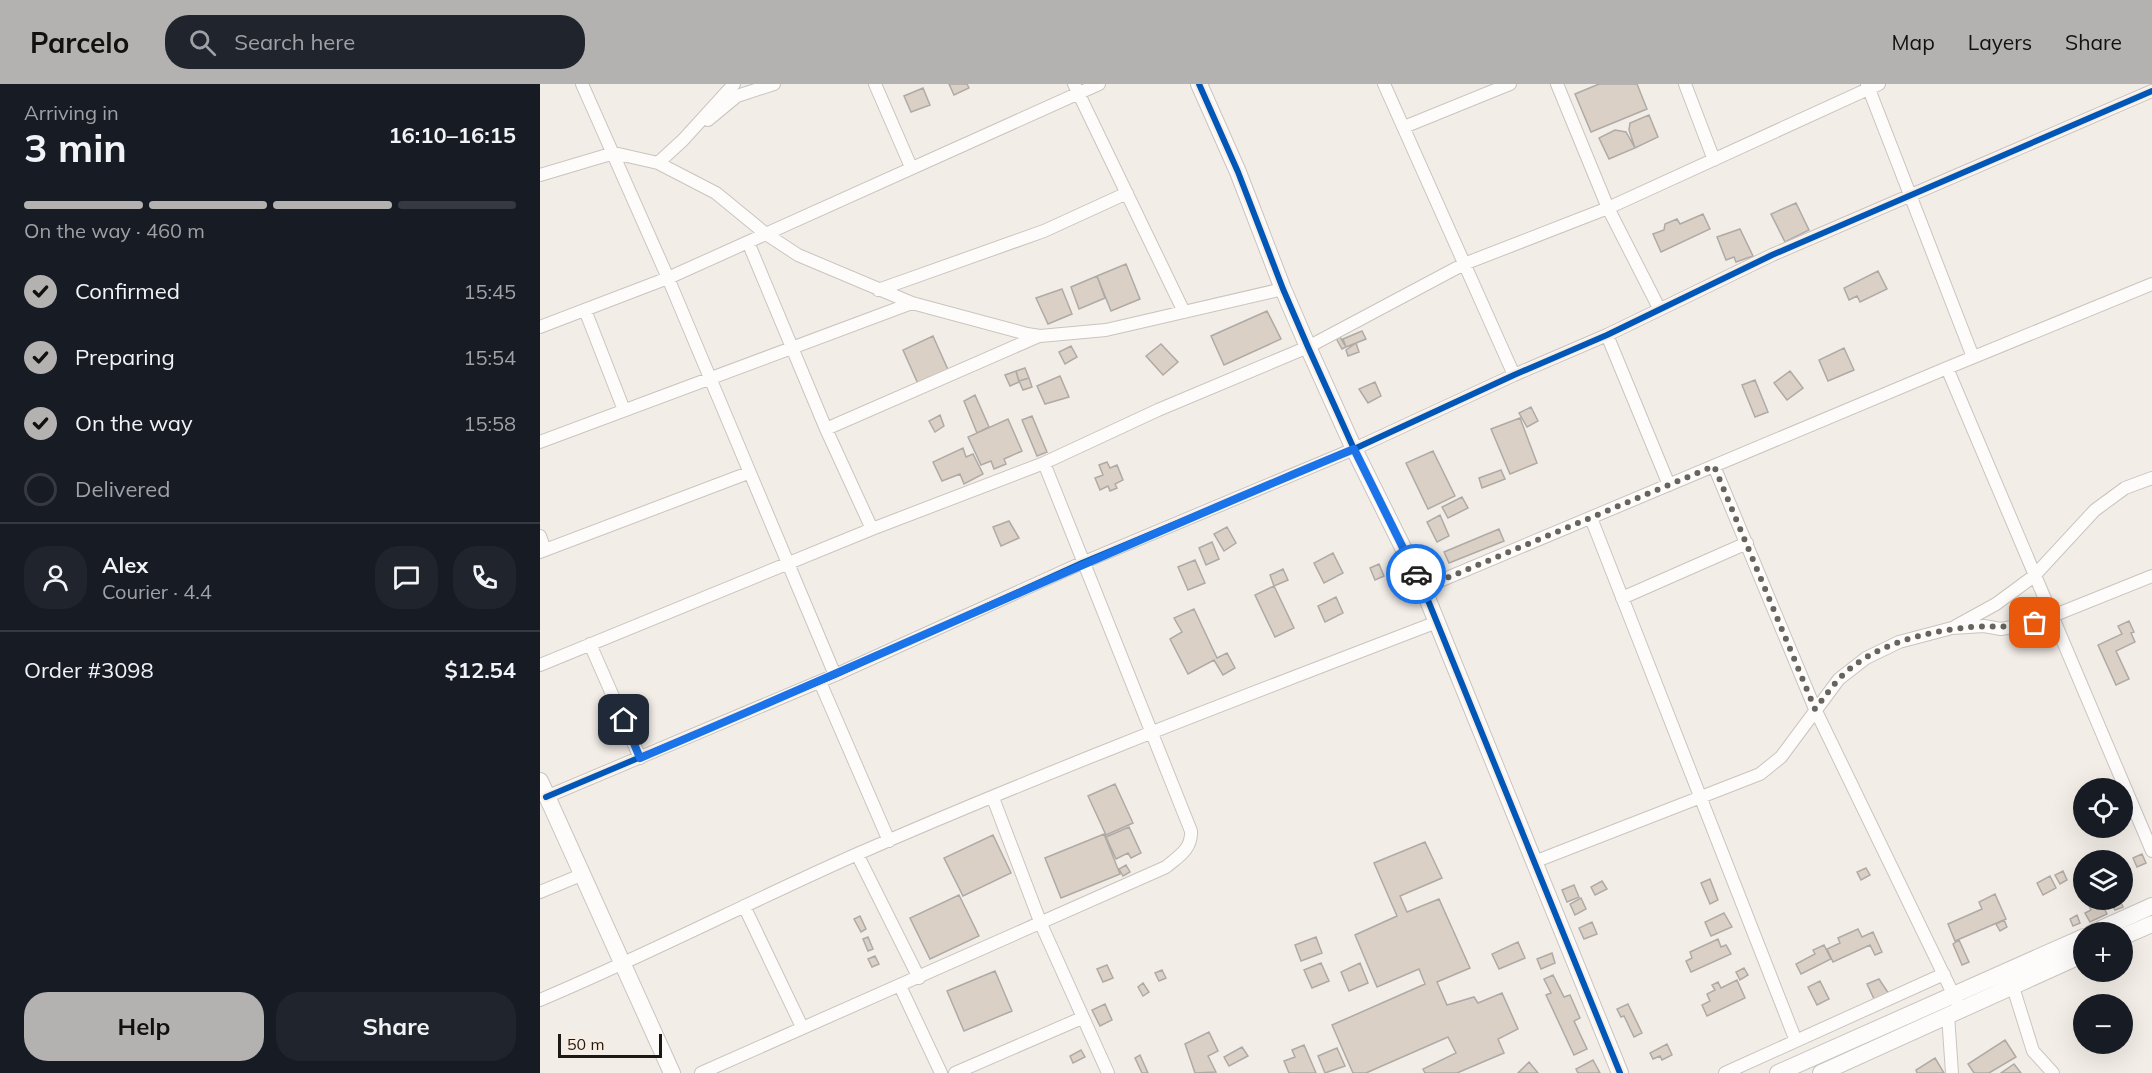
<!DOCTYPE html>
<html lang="en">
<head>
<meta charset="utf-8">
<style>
  :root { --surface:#171b24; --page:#20242c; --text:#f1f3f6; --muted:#9ea1a6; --line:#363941; --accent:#b3b2b1 }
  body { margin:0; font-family:Mulish,sans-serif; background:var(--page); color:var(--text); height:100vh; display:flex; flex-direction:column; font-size:22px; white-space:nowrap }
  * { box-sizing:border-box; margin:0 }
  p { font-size:20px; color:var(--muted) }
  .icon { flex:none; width:33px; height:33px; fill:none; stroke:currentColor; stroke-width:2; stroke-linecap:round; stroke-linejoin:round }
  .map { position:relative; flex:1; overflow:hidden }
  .panel { display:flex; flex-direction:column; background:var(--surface); width:540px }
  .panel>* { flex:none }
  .controls { position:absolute; left:1533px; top:694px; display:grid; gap:12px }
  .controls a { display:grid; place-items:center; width:60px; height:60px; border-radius:50%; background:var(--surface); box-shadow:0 6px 24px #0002; font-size:30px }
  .scale { position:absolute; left:18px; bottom:15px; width:104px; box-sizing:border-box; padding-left:6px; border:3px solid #1c1813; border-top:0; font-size:16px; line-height:21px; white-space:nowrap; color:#1c1813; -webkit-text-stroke:4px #f9ede1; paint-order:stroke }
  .pin { position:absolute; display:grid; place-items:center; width:51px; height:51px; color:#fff; margin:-26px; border-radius:12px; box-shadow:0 3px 9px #0006 }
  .courier { position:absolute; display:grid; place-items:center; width:60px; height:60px; margin:-30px; border:4px solid #1a73e8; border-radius:50%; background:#fff; color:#222; box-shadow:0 2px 8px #0007 }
  .head em { font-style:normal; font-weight:700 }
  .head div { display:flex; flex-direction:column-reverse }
  .head { display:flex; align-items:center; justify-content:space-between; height:102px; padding:0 24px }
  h1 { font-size:39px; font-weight:700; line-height:45px }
  .bar { display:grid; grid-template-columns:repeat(4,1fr); gap:9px 6px; align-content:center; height:72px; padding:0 24px }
  .bar i { height:8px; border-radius:4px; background:var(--line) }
  .bar .on { background:var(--accent) }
  .bar p { grid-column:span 4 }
  .line { display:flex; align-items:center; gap:15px; padding:0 24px; border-top:2px solid var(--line) }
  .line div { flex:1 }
  .round { display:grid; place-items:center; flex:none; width:63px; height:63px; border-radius:24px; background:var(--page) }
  ol { padding:0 24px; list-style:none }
  li { display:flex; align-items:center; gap:18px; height:66px }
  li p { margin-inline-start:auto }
  li .icon { padding:6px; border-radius:50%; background:var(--accent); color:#111; stroke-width:4 }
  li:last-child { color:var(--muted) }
  li i { width:33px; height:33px; border:3px solid var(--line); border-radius:50% }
  .cta { display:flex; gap:12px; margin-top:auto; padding:12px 24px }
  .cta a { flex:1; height:69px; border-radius:24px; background:var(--accent); color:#111; font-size:24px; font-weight:700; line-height:69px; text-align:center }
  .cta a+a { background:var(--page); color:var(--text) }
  header { display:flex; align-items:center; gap:36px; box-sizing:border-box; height:84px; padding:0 30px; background:var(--accent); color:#111 }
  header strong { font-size:28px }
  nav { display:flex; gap:33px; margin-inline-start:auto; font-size:21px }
  .search { width:420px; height:54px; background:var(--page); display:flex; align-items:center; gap:15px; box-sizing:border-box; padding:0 21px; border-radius:24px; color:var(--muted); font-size:22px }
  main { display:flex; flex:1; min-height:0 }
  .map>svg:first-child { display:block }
</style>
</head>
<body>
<header>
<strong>Parcelo</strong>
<div class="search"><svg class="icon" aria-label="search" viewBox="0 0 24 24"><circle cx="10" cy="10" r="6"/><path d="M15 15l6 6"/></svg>Search here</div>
<nav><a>Map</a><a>Layers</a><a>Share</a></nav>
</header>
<main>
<section class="panel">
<div class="head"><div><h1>3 min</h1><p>Arriving in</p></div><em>16:10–16:15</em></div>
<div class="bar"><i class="on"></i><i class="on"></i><i class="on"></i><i></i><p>On the way · 460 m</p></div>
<ol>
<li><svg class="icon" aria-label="check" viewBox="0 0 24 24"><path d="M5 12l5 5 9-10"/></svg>Confirmed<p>15:45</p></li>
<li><svg class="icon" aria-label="check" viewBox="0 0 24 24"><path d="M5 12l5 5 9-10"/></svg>Preparing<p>15:54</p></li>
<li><svg class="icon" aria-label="check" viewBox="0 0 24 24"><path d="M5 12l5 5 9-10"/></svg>On the way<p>15:58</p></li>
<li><i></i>Delivered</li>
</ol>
<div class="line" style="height:108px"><a class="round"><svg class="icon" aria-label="person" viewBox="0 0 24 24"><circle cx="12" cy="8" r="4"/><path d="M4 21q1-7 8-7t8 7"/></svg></a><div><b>Alex</b><p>Courier · 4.4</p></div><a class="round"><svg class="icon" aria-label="chat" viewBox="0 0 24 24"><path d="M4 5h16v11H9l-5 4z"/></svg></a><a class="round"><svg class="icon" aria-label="phone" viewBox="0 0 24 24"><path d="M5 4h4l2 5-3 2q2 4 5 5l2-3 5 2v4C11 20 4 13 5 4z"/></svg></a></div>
<div class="line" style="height:78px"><div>Order #3098</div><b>$12.54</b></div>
<div class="cta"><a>Help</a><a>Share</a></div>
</section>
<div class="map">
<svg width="1612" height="989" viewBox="0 0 1612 989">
  <rect width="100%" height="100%" fill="#f3ede7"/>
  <path fill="#dad0c5" stroke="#afaaa6" stroke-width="1.5" d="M409 0H427L429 4 414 11Z
    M1059 0H1097L1107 25 1051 48 1035 10Z
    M383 4 390 21 371 28 364 12Z
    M1109 31 1118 53 1095 64 1089 46 1090 39Z
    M1075 46 1086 48 1095 64 1069 75 1059 54Z
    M1256 119 1269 146 1245 158 1231 130Z
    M1163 130 1170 145 1121 168 1113 150 1124 146 1125 140 1137 135 1140 140Z
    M1200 145 1213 172 1196 178 1194 173 1186 176 1177 153Z
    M586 180 600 215 571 227 557 192Z
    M1338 187 1347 205 1320 218 1317 212 1309 216 1304 204Z
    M557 192 565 214 539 225 531 203Z
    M522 205 532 230 508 240 496 214Z
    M727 227 741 255 684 281 671 252Z
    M822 247 826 255 806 263 803 255Z
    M393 252 409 288 379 302 363 266Z
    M800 253 806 263 802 265 796 254Z
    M816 259 819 268 808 272 806 266Z
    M621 260 638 278 623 291 606 272Z
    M531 262 537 273 525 280 519 268Z
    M1304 264 1314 286 1288 297 1279 276Z
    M485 284 489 294 479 297 476 287Z
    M476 287 479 298 470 302 465 291Z
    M1250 287 1263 304 1247 316 1234 299Z
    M520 292 529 313 505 320 497 302Z
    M489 294 492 303 483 306 479 297Z
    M1215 296 1228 328 1215 333 1202 301Z
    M835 298 841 312 828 319 819 305Z
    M435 311 449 343 437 349 424 317Z
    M991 323 998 337 987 343 979 329Z
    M400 331 404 342 395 348 389 337Z
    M492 332 507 368 497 372 482 336Z
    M980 334 997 379 970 390 951 345Z
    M468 335 482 367 464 375 466 380 454 385 451 377 441 381 428 353Z
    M423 364 426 373 433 370 443 390 424 400 420 390 402 397 393 378Z
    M893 367 915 412 888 425 866 379Z
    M567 378 570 384 577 381 583 396 575 400 577 404 570 407 568 402 560 406 555 394 563 391 559 381Z
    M961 386 965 395 942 404 939 394Z
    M922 413 928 424 908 434 902 423Z
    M900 431 909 452 897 458 887 438Z
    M469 437 479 454 461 462 453 443Z
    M687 443 696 459 684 467 674 450Z
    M959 445 964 457 909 479 904 468Z
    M672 458 679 475 666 481 659 464Z
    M793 469 803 489 784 499 774 479Z
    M655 476 665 499 648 506 638 483Z
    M839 480 844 492 835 496 830 484Z
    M743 485 748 496 734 502 730 491Z
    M734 502 754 544 735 553 715 511Z
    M796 513 803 529 785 538 778 522Z
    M654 525 677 574 687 569 695 584 683 591 674 576 648 590 630 555 642 548 634 534Z
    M1589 537 1594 548 1591 549 1595 558 1576 567 1589 595 1576 601 1558 561 1582 550 1578 542Z
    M575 700 593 739 566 751 548 712Z
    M589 743 601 769 591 774 588 769 576 775 566 753Z
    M564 750 580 790 521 814 505 774Z
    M453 751 471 789 423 812 404 774Z
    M885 758 902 794 860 812 867 828 899 815 930 884 897 898 907 921 934 913 938 919 962 909 978 945 958 955 964 969 917 989H885L883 985 916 969 908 953 826 989H813L792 941 885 900 879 885 837 903 815 851 857 832 834 779Z
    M1602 770 1606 779 1597 783 1593 774Z
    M586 781 590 788 583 792 579 785Z
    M1326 784 1330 791 1321 796 1317 788Z
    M1523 787 1527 796 1520 800 1515 791Z
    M1510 792 1516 804 1503 811 1497 799Z
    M1170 795 1178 816 1170 820 1161 799Z
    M1062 797 1067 805 1055 811 1051 803Z
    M1034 801 1039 813 1027 818 1022 806Z
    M1455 810 1466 835 1415 857 1408 840 1442 825 1439 818Z
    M419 811 439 852 390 875 370 834Z
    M1041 814 1046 825 1035 831 1030 820Z
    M1546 816H1560L1567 830 1550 838 1545 829 1551 826Z
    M1580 816 1583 823 1575 826 1571 819Z
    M1184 829 1192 843 1171 852 1165 838Z
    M1537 831 1540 839 1533 842 1530 835Z
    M320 832 326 845 321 848 314 835Z
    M1464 836 1467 843 1460 847 1456 840Z
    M1052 838 1057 850 1044 855 1039 844Z
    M1318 845 1322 853 1333 848 1342 868 1335 871 1330 861 1293 878 1287 865 1300 859 1298 854Z
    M328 853 333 865 328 867 323 855Z
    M776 853 782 869 761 877 755 861Z
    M1178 855 1181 863 1186 861 1191 870 1151 888 1146 877 1152 874 1150 868Z
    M1419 856 1429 878 1422 881 1413 860Z
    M978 858 985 874 959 885 952 870Z
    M1284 861 1291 875 1261 890 1256 880 1275 870 1273 866Z
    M1012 869 1015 879 1001 885 997 875Z
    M335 872 339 880 332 883 328 875Z
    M781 879 789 897 772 904 764 886Z
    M820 879 828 899 809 907 801 888Z
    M567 881 573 894 563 898 557 885Z
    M1204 884 1208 891 1200 896 1196 888Z
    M622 886 626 894 619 897 615 889Z
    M455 887 472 927 424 947 407 907Z
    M1013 891 1024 913 1030 911 1040 934 1034 937 1047 965 1034 971 1006 911 1011 909 1004 895Z
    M1339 895 1349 910 1335 917 1327 900Z
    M1197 896 1205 914 1167 932 1162 921 1170 917 1167 910 1175 906 1172 901 1178 898 1181 904Z
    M1280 897 1289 915 1277 921 1268 903Z
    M603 899 609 908 603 912 598 903Z
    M565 920 572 936 560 942 552 926Z
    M1088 920 1102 949 1094 953 1084 932 1081 933 1077 925Z
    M669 948 678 967 668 972 676 988 655 989 645 960Z
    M1465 956 1476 973 1449 989H1434L1428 980Z
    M1127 960 1132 971 1122 976 1120 972 1113 975 1110 969Z
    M764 961 776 989H749L744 977 755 973 752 966Z
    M702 963 708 972 689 982 684 973Z
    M797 964 805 982 785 989 778 972Z
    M541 966 545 973 533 979 530 972Z
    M600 971 608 989H602L595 974Z
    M1395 974 1404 989H1377L1376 986Z
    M1053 976 1060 989H1038L1036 985Z
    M989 978 998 989H978Z
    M1474 980 1481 989H1461Z"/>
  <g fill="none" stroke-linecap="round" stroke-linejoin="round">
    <g stroke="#c9c4bf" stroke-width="14">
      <path id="street" d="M42 0 128 194 295 591
        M335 0 371 83
        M534 0 644 228
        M844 0 974 291
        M1017 0 1068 124 1119 224
        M1145 0 1174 76
        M1327 0 1433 273
        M168 36 197 12 234 0
        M864 43 970 0
        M118 79 143 56 194 0
        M0 91 74 69 118 79 176 109 226 150 258 171 372 219 487 250 500 252 566 246 743 205
        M208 158 286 345 332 445
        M338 206 504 147 587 109
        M45 226 84 326
        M0 243 128 194 559 0
        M1067 251 1129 401
        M1407 284 1612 767
        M286 345 499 252
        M0 358 372 219
        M1174 382 1275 625 1416 916
        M1051 434 1256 957
        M0 452 5 466
        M0 468 208 389
        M883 504 1407 284 1612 200
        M1082 514 1207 459
        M1416 542 1456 520 1494 492 1555 426 1585 404 1612 394
        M50 560 100 674
        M0 581 332 445 504 379 618 326 768 263 924 180 1068 124 1339 0
        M280 598 349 757
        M6 713 295 591 542 479 814 365 974 291 1067 251 1232 171 1612 7
        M453 714 501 840 568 989
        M317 770 379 894
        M994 778 1220 690 1241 673 1299 595 1326 574 1359 558 1412 544 1444 542 1461 545 1495 539 1612 492
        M0 808 41 791
        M204 822 262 943
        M360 902 401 989
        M1473 903 1493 967 1513 989
        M0 916C107 871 209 818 315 771 507 687 702 613 897 538
        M1408 931 1412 989
        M161 989 626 783C639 772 652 765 651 747L504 379
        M415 989 542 934
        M1185 989 1404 890"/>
    </g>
    <g stroke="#c9c4bf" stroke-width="18">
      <path id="secondary" d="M659 0 698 88 743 205 768 263 814 365 883 504 1080 989
        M0 697 132 989
        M1552 849 1612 822
        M1582 853 1612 840
        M1238 989 1544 853
        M1281 989 1544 870"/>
    </g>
    <use href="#street" stroke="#fdfcfb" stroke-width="12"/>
    <use href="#secondary" stroke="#fdfcfb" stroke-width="16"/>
    <g stroke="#f9ede1" stroke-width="10">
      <path id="cycleway" d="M659 0 698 88 743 205 768 263 814 365 883 504 1080 989
        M6 713 295 591 542 479 814 365 974 291 1067 251 1232 171 1612 7"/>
    </g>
    <use href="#cycleway" stroke="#0057b8" stroke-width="6"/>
  </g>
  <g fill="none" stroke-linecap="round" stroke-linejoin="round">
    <path stroke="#67635d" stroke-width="6" stroke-dasharray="0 10.8" d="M876 490 883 504 1174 382 1275 625C1283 615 1290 605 1298 596 1330 561 1386 547 1432 543 1454 541 1473 545 1495 539"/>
    <path stroke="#1a73e8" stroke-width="8" d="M84 636 100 674C339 573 574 464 814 365L876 490"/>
  </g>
</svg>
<div class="controls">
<a><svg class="icon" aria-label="locate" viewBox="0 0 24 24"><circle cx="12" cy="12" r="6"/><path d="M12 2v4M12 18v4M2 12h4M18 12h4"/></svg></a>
<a><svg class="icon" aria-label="layers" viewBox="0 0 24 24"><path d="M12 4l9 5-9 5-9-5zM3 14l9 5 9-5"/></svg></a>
<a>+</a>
<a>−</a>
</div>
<div class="scale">50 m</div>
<div class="pin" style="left:1495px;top:539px;background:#ea580c"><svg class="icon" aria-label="bag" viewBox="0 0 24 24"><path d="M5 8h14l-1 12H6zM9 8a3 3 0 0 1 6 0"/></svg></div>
<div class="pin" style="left:84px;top:636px;background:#1f2937"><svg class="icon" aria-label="home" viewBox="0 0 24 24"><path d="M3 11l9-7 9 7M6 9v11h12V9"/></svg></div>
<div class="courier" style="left:876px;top:490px"><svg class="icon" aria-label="car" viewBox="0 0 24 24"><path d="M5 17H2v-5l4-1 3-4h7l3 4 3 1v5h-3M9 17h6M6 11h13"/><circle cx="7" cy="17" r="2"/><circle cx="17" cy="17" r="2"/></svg></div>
</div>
</main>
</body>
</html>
